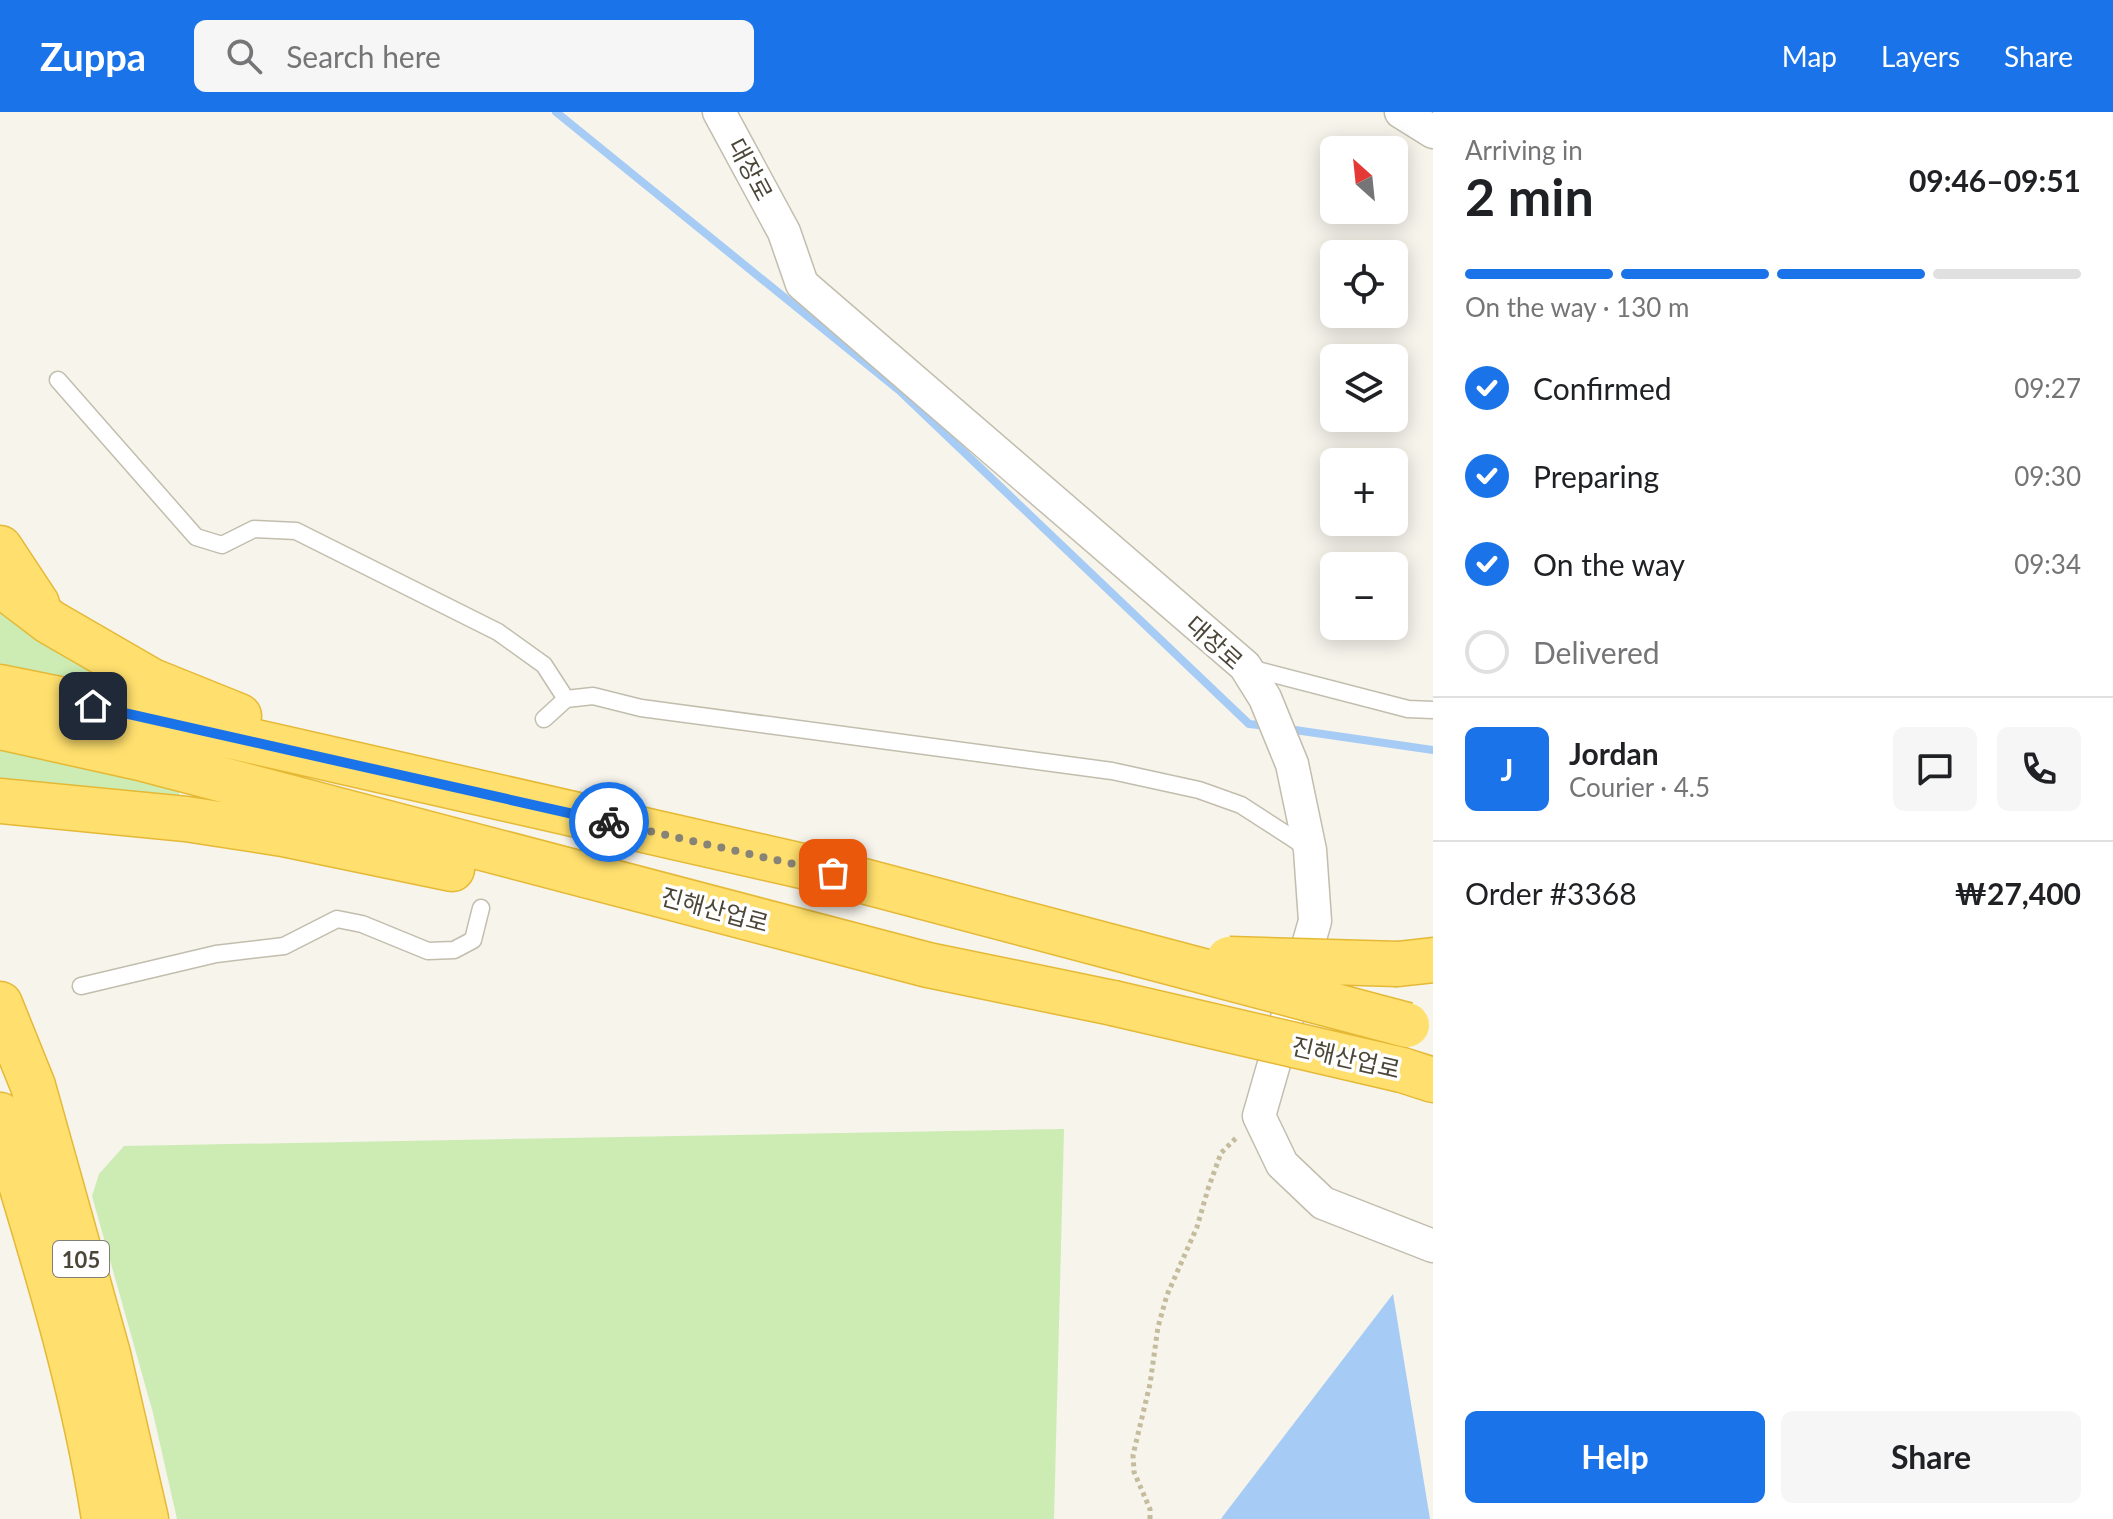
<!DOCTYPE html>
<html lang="en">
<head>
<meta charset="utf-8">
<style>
  :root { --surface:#fff; --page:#f6f6f6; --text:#202124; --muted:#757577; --line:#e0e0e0; --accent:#1a73e8 }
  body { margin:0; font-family:Lato,"Noto Sans KR",sans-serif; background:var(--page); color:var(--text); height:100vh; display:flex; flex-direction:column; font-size:30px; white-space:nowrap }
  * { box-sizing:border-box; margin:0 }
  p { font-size:26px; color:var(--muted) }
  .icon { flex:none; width:44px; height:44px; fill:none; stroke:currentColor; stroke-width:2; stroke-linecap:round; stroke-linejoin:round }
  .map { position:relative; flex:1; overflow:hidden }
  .drawer { display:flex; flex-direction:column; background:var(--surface); width:680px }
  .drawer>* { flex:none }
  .needle { width:52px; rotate:333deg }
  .fabs { position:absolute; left:1320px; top:24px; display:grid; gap:16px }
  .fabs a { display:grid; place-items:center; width:88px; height:88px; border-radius:12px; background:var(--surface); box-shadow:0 4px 20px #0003; font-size:40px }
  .pin { position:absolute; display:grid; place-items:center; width:68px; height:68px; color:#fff; margin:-34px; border-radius:16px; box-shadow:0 4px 12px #0006 }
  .courier { position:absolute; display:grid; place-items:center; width:80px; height:80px; margin:-40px; border:6px solid #1a73e8; border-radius:50%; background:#fff; color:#222; box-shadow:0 2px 10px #0007 }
  .summary em { font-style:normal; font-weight:700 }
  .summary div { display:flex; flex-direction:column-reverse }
  .summary { display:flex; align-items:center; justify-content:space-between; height:136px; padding:0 32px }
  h1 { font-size:52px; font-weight:700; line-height:60px }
  .bar { display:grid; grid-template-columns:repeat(4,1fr); gap:12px 8px; align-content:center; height:96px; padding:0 32px }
  .bar i { height:10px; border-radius:6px; background:var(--line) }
  .bar .active { background:var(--accent) }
  .bar p { grid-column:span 4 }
  .line { display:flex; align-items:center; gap:20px; padding:0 32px; border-top:2px solid var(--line) }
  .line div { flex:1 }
  .round { display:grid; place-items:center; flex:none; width:84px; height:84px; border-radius:12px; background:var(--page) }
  ol { padding:0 32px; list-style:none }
  li { display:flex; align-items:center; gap:24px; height:88px }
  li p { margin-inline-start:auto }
  li .icon { padding:8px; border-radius:50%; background:var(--accent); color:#fff; stroke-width:4 }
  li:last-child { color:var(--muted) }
  li i { width:44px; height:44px; border:4px solid var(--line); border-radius:50% }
  .primary-button { display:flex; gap:16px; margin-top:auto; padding:16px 32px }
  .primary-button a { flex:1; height:92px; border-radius:12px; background:var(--accent); color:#fff; font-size:32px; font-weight:700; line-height:92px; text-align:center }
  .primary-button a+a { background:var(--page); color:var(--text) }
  header { display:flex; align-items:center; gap:48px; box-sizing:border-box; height:112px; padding:0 40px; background:var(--accent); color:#fff }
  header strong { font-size:38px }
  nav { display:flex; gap:44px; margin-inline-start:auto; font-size:28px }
  .search { width:560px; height:72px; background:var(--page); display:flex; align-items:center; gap:20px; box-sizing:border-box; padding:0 28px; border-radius:12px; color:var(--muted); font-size:30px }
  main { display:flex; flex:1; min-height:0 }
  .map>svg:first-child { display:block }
</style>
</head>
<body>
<header>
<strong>Zuppa</strong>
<div class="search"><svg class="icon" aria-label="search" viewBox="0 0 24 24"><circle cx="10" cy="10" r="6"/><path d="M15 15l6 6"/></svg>Search here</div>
<nav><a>Map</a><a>Layers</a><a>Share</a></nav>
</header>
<main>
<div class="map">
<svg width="1433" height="1407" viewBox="0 0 1433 1407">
  <rect width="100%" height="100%" fill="#f6f4eb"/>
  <path fill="#ccecb3" d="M0 469 164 585 98 575 0 553Z
    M0 632 177 675 180 684 0 681Z
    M1064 1017 1054 1407H177L153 1301 92 1084 99 1062 124 1034Z"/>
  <path fill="#a6cbf4" d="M1393 1182 1430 1407H1221L1223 1404Z"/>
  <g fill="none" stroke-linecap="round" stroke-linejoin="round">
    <path stroke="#a6cbf4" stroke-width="8" d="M556 0 901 280 1249 612 1267 614
      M1288 617 1433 638"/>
    <g stroke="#c2bdad" stroke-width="19">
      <path id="lane" d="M58 268 196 425 222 433 254 417 296 419 498 520 544 553 566 587
        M1250 556 1408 597 1433 598
        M544 607 566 587 593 584 641 596 1112 659 1199 678 1241 693 1309 737
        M81 874 216 842 284 834 337 807 362 812 428 839 454 838 473 828 481 796"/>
    </g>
    <g stroke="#c2bdad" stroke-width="35">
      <path id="street" d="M719 0 784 120 802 172 1245 554 1265 586 1292 652 1310 738 1315 809 1259 1004 1282 1052 1323 1091 1433 1134
        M1401 0 1433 20"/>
    </g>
    <g stroke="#e5b936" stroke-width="47">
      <path id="highway" d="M0 436 37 492
        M0 472 50 510 152 569 239 604
        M0 575 124 600 833 761 1135 841
        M0 615 140 646 928 853 1113 891
        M0 689 186 707 283 722 452 757
        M1398 852 1433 848
        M0 892 33 974 108 1242 146 1407
        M1402 958 1433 968
        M0 1003C40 1136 83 1269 104 1407"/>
    </g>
    <path stroke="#c5bc9d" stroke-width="5" stroke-dasharray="4 4" stroke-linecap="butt" d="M1150 1407V1397L1134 1360 1133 1343 1150 1272 1158 1215 1167 1183 1197 1115 1208 1077 1221 1041 1238 1024"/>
    <use href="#lane" stroke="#fff" stroke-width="16"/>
    <use href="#street" stroke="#fff" stroke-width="32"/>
    <use href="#highway" stroke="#ffdf6d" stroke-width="44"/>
    <g stroke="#e5b936" stroke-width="47" stroke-linecap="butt">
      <path id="highway-bridge" d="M1135 841 1407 913
        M1229 847 1398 852
        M1113 891 1402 958"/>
    </g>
    <use href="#highway-bridge" stroke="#ffdf6d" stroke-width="44"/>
  </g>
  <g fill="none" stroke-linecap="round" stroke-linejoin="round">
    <path stroke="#878377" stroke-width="8" stroke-dasharray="0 14.4" d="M609 710 833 761"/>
    <path stroke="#1a73e8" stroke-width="10" d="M93 594 609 710"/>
  </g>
  <g text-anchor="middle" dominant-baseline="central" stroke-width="7" stroke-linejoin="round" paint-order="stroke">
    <rect fill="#fff" stroke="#817e74" stroke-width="2" x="53" y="1129" width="56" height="36" rx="6"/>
    <g font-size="22" font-weight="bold" fill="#4b4638">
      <text x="81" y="1147">105</text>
    </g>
    <g font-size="24" fill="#4b4638" stroke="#fff">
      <text transform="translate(751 57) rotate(62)">대장로</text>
      <text transform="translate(1215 530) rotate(42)">대장로</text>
      <text transform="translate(715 797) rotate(15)">진해산업로</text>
      <text transform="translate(1346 945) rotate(13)">진해산업로</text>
    </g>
  </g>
</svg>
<div class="fabs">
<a><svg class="needle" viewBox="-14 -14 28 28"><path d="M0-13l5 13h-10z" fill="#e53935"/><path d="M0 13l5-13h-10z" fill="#757577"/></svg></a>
<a><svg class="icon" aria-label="locate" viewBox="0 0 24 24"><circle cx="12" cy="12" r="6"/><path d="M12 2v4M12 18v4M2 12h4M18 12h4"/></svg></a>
<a><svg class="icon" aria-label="layers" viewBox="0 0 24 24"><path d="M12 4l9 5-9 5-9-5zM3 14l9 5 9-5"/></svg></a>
<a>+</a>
<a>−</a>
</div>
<div class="pin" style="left:833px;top:761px;background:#ea580c"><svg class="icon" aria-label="bag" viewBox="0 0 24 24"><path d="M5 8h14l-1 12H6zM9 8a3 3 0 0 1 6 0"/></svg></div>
<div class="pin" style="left:93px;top:594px;background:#1f2937"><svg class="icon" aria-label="home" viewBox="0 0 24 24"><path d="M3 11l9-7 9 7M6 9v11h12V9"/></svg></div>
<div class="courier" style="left:609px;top:710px"><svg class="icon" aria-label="bike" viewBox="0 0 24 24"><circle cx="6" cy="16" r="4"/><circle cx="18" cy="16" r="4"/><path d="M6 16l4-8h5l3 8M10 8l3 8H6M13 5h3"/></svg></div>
</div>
<section class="drawer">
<div class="summary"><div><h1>2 min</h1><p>Arriving in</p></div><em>09:46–09:51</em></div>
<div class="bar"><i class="active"></i><i class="active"></i><i class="active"></i><i></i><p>On the way · 130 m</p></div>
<ol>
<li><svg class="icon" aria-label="check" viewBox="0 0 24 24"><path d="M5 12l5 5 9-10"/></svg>Confirmed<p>09:27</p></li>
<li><svg class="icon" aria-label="check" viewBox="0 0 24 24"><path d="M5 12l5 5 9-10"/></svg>Preparing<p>09:30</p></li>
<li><svg class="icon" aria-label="check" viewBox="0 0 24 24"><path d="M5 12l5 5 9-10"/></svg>On the way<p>09:34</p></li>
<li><i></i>Delivered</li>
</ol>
<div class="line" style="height:144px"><b class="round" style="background:var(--accent);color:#fff">J</b><div><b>Jordan</b><p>Courier · 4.5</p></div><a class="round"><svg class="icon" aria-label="chat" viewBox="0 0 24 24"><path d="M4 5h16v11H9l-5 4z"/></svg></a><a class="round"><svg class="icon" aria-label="phone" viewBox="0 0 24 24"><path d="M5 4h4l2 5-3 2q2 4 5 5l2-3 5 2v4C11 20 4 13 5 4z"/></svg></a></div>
<div class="line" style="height:104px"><div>Order #3368</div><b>₩27,400</b></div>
<div class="primary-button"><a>Help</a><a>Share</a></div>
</section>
</main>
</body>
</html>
